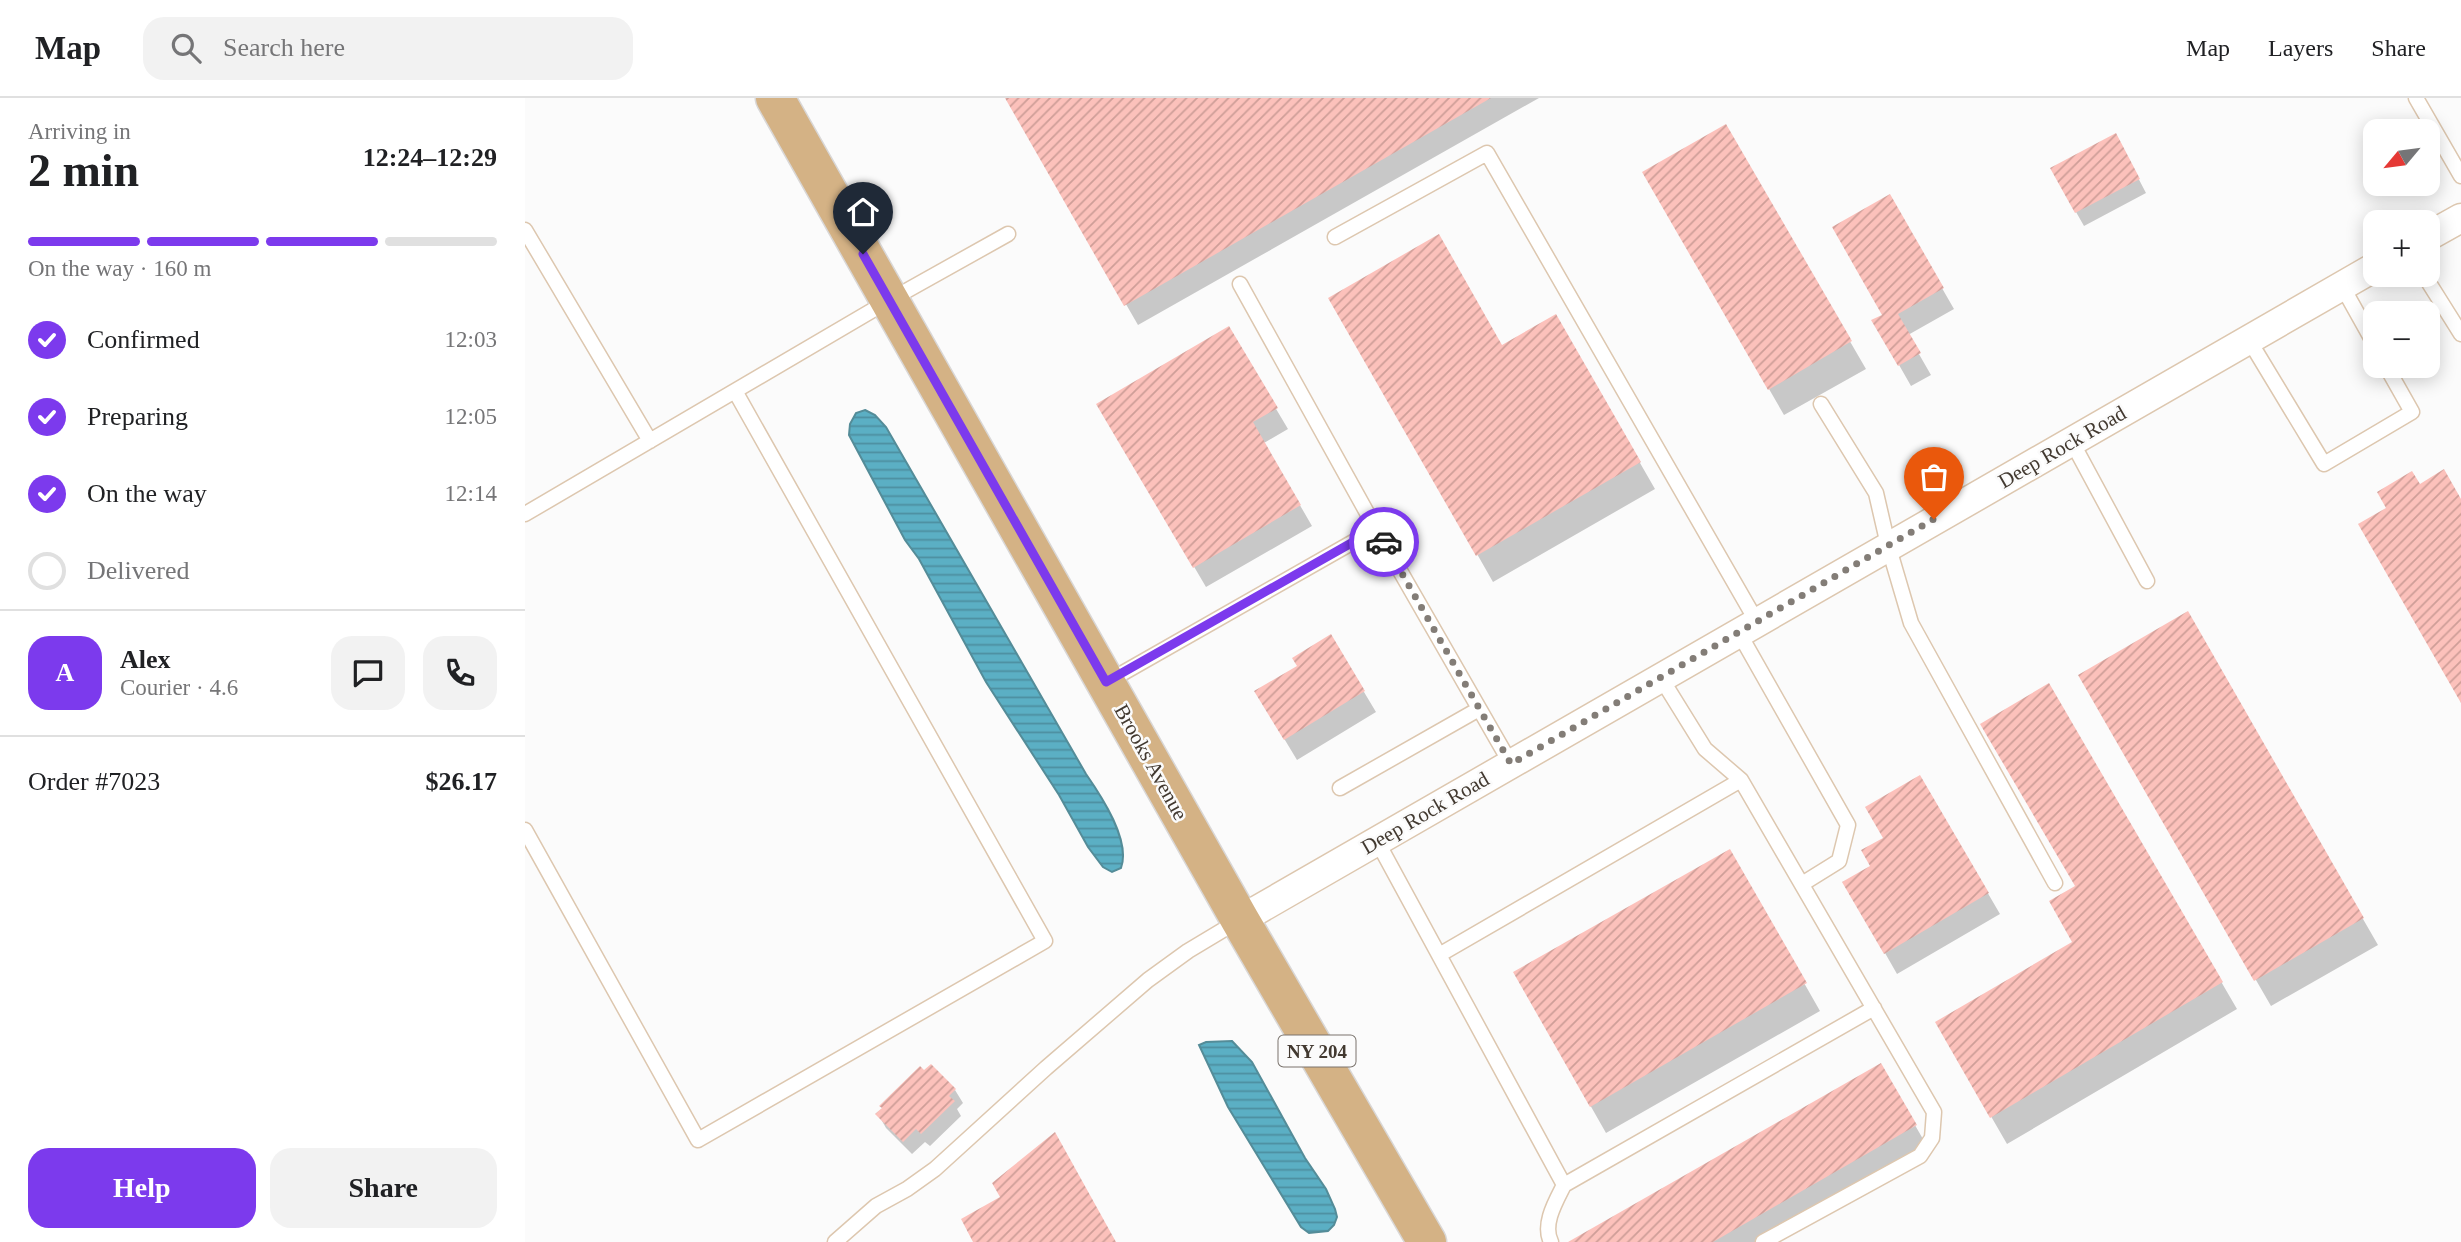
<!DOCTYPE html>
<html lang="en">
<head>
<meta charset="utf-8">
<style>
  :root { --surface:#fff; --page:#f2f2f2; --text:#202124; --muted:#757577; --line:#e0e0e0; --accent:#7c3aed }
  body { margin:0; font-family:Georgia,serif; background:var(--page); color:var(--text); height:100vh; display:flex; flex-direction:column; font-size:26px; white-space:nowrap }
  * { box-sizing:border-box; margin:0 }
  p { font-size:23px; color:var(--muted) }
  .icon { flex:none; width:38px; height:38px; fill:none; stroke:currentColor; stroke-width:2; stroke-linecap:round; stroke-linejoin:round }
  .map { position:relative; flex:1; overflow:hidden }
  .panel { display:flex; flex-direction:column; background:var(--surface); width:525px }
  .panel>* { flex:none }
  .needle { width:46px; rotate:241deg }
  .tools { position:absolute; left:1838px; top:21px; display:grid; gap:14px }
  .tools a { display:grid; place-items:center; width:77px; height:77px; border-radius:14px; background:var(--surface); box-shadow:0 4px 18px #0003; font-size:35px }
  .pin { position:absolute; display:grid; place-items:center; width:60px; height:60px; color:#fff; margin:-72px -30px; border-radius:50% 50% 50% 0; rotate:-45deg; box-shadow:0 0 7px #0007 }
  .pin .icon { rotate:45deg }
  .courier { position:absolute; display:grid; place-items:center; width:70px; height:70px; margin:-35px; border:5px solid #7c3aed; border-radius:50%; background:#fff; color:#222; box-shadow:0 2px 9px #0007 }
  .head em { font-style:normal; font-weight:600 }
  .head div { display:flex; flex-direction:column-reverse }
  .head { display:flex; align-items:center; justify-content:space-between; height:119px; padding:0 28px }
  h1 { font-size:46px; font-weight:600; line-height:52px }
  .bar { display:grid; grid-template-columns:repeat(4,1fr); gap:10px 7px; align-content:center; height:84px; padding:0 28px }
  .bar i { height:9px; border-radius:5px; background:var(--line) }
  .bar .selected { background:var(--accent) }
  .bar p { grid-column:span 4 }
  .line { display:flex; align-items:center; gap:18px; padding:0 28px; border-top:2px solid var(--line) }
  .line div { flex:1 }
  .round { display:grid; place-items:center; flex:none; width:74px; height:74px; border-radius:21px; background:var(--page) }
  ol { padding:0 28px; list-style:none }
  li { display:flex; align-items:center; gap:21px; height:77px }
  li p { margin-inline-start:auto }
  li .icon { padding:7px; border-radius:50%; background:var(--accent); color:#fff; stroke-width:4 }
  li:last-child { color:var(--muted) }
  li i { width:38px; height:38px; border:4px solid var(--line); border-radius:50% }
  .primary-button { display:flex; gap:14px; margin-top:auto; padding:14px 28px }
  .primary-button a { flex:1; height:80px; border-radius:21px; background:var(--accent); color:#fff; font-size:28px; font-weight:600; line-height:80px; text-align:center }
  .primary-button a+a { background:var(--page); color:var(--text) }
  header { display:flex; align-items:center; gap:42px; box-sizing:border-box; height:98px; padding:0 35px; background:var(--surface); border-bottom:2px solid var(--line) }
  header strong { font-size:33px }
  nav { display:flex; gap:38px; margin-inline-start:auto; font-size:24px }
  .search { width:490px; height:63px; background:var(--page); display:flex; align-items:center; gap:18px; box-sizing:border-box; padding:0 24px; border-radius:21px; color:var(--muted); font-size:26px }
  main { display:flex; flex:1; min-height:0 }
  .map>svg:first-child { display:block }
</style>
</head>
<body>
<header>
<strong>Map</strong>
<div class="search"><svg class="icon" aria-label="search" viewBox="0 0 24 24"><circle cx="10" cy="10" r="6"/><path d="M15 15l6 6"/></svg>Search here</div>
<nav><a>Map</a><a>Layers</a><a>Share</a></nav>
</header>
<main>
<section class="panel">
<div class="head"><div><h1>2 min</h1><p>Arriving in</p></div><em>12:24–12:29</em></div>
<div class="bar"><i class="selected"></i><i class="selected"></i><i class="selected"></i><i></i><p>On the way · 160 m</p></div>
<ol>
<li><svg class="icon" aria-label="check" viewBox="0 0 24 24"><path d="M5 12l5 5 9-10"/></svg>Confirmed<p>12:03</p></li>
<li><svg class="icon" aria-label="check" viewBox="0 0 24 24"><path d="M5 12l5 5 9-10"/></svg>Preparing<p>12:05</p></li>
<li><svg class="icon" aria-label="check" viewBox="0 0 24 24"><path d="M5 12l5 5 9-10"/></svg>On the way<p>12:14</p></li>
<li><i></i>Delivered</li>
</ol>
<div class="line" style="height:126px"><b class="round" style="background:var(--accent);color:#fff">A</b><div><b>Alex</b><p>Courier · 4.6</p></div><a class="round"><svg class="icon" aria-label="chat" viewBox="0 0 24 24"><path d="M4 5h16v11H9l-5 4z"/></svg></a><a class="round"><svg class="icon" aria-label="phone" viewBox="0 0 24 24"><path d="M5 4h4l2 5-3 2q2 4 5 5l2-3 5 2v4C11 20 4 13 5 4z"/></svg></a></div>
<div class="line" style="height:91px"><div>Order #7023</div><b>$26.17</b></div>
<div class="primary-button"><a>Help</a><a>Share</a></div>
</section>
<div class="map">
<svg width="1936" height="1144" viewBox="0 0 1936 1144">
  <defs>
    <pattern id="water-rules" width="6" height="5" patternUnits="userSpaceOnUse" patternTransform="scale(1.75)"><rect width="6" height="5" fill="#5bafc4"/><path d="M0 2.5h6" fill="none" stroke="#4d8fa0"/></pattern>
    <pattern id="building-hatch" width="6" height="6" patternUnits="userSpaceOnUse" patternTransform="scale(1.75)"><rect width="6" height="6" fill="#fcc1bb"/><path d="M-1 1l2-2M0 6l6-6M5 7l2-2" fill="none" stroke="#ce9e98"/></pattern>
  </defs>
  <rect width="100%" height="100%" fill="#fbfbfb"/>
  <path fill="url(#water-rules)" stroke="#548c98" stroke-width="2" d="M340 312 350 317 361 329 561 676C577 699 606 743 596 770L587 774 578 769 563 749 534 697 461 584 394 461 380 442 324 337 325 326 331 315Z
    M707 943 727 964 780 1060 801 1091 810 1111 812 1119 809 1127 803 1133 784 1135 776 1129 703 1009 674 947 681 944Z"/>
  <path fill="#0003" d="M482 0H1014L613 227Z
    M1200 28 1341 271 1259 317 1119 75Z
    M1598 51 1621 95 1559 128 1551 114Z
    M1364 98 1429 211 1383 237 1406 277 1386 288 1349 223 1359 217Z
    M806 200 977 250 1031 219 1130 391 968 484Z
    M703 230 763 331 739 345 787 428 681 489 574 307Z
    M1662 516 1853 847 1746 908 1555 578Z
    M806 539 851 614 772 662 743 614 774 568Z
    M1524 588 1712 911 1482 1046 1412 925 1550 844 1552 789Z
    M1395 679 1475 816 1372 876 1320 785 1347 769Z
    M1204 753 1295 913 1081 1035 990 875Z
    M1356 968 1406 1055 1249 1144H1049Z
    M430 992 438 1005 432 1011 436 1018 405 1048 400 1044 387 1056 361 1030 353 1016Z"/>
  <path fill="url(#building-hatch)" d="M480 0H966L599 208Z
    M1201 26 1327 243 1243 292 1117 74Z
    M1591 35 1615 81 1550 115 1525 70Z
    M1365 96 1419 190 1373 216 1396 255 1373 268 1346 222 1357 217 1307 129Z
    M914 136 977 247 1031 216 1116 364 951 458 803 200Z
    M704 228 753 310 728 324 776 407 668 470 571 306Z
    M1919 371 1936 401V605L1833 426 1861 410 1852 394 1887 373 1895 386Z
    M1663 513 1839 820 1729 883 1553 577Z
    M806 536 840 593 759 642 729 593 772 568 767 560Z
    M1524 585 1698 884 1465 1020 1410 924 1547 844 1524 803 1550 788 1455 626Z
    M1395 677 1464 795 1359 856 1317 784 1345 768 1336 752 1358 740 1340 709Z
    M1205 751 1282 885 1065 1009 988 874Z
    M1356 965 1392 1027 1188 1144H1043Z
    M406 966 431 991 424 998 430 1003 396 1036 391 1031 378 1044 350 1016 357 1010 354 1008 395 968 399 972Z
    M530 1034 591 1144H448L436 1121 475 1099 467 1085Z"/>
  <g fill="none" stroke-linecap="round" stroke-linejoin="round">
    <g stroke="#ddc7af" stroke-width="17">
      <path id="service" d="M1891 0 1936 78
        M0 132 125 343
        M810 139 962 55 1232 524
        M1899 177 1936 236
        M1817 188 1850 247
        M1724 242 1799 366 1887 314 1861 268
        M1296 306 1351 395 1363 447 1386 525 1530 785
        M1547 344 1622 483
        M0 416 365 202 483 136
        M851 431 986 666
        M1214 535 1323 727 1314 763 1277 786
        M1136 580 1180 651 1216 682 1409 1014 1407 1040 1395 1058 1238 1144
        M582 584 851 431 715 186
        M815 690 954 611
        M0 732 173 1042 520 843 210 293
        M852 743 1039 1087C1031 1103 1017 1126 1026 1144
        M914 857 1216 682
        M1039 1087 1349 910
        M310 1144 351 1108 382 1091 410 1071 521 970 623 882 663 853 713 823"/>
    </g>
    <g stroke="#ddc7af" stroke-width="31">
      <path id="minor" d="M1902 139 1936 120
        M715 822 1850 169"/>
    </g>
    <g stroke="#d9d7d6" stroke-width="41">
      <path id="primary" d="M250 0 715 822 902 1144"/>
    </g>
    <use href="#service" stroke="#fff" stroke-width="14"/>
    <use href="#minor" stroke="#fff" stroke-width="28"/>
    <use href="#primary" stroke="#d4b285" stroke-width="38"/>
  </g>
  <g fill="none" stroke-linecap="round" stroke-linejoin="round">
    <path stroke="#837d77" stroke-width="7" stroke-dasharray="0 12.6" d="M859 444 986 666 1409 421"/>
    <path stroke="#7c3aed" stroke-width="9" d="M338 156 581 584 851 431 859 444"/>
  </g>
  <g text-anchor="middle" dominant-baseline="central" stroke-width="5" stroke-linejoin="round" paint-order="stroke">
    <rect fill="#fbfbfb" stroke="#7a736d" stroke-width="2" x="753.5" y="937.5" width="77" height="31" rx="5"/>
    <g font-size="19" font-weight="bold" fill="#423930">
      <text x="792" y="953">NY 204</text>
    </g>
    <g font-size="21" fill="#423930" stroke="#fbfbfb">
      <text transform="translate(1537 349) rotate(-30)">Deep Rock Road</text>
      <text transform="translate(626 664) rotate(61)">Brooks Avenue</text>
      <text transform="translate(900 715) rotate(-30)">Deep Rock Road</text>
    </g>
  </g>
</svg>
<div class="tools">
<a><svg class="needle" viewBox="-14 -14 28 28"><path d="M0-13l5 13h-10z" fill="#e53935"/><path d="M0 13l5-13h-10z" fill="#757577"/></svg></a>
<a>+</a>
<a>−</a>
</div>
<div class="pin" style="left:1409px;top:421px;background:#ea580c"><svg class="icon" aria-label="bag" viewBox="0 0 24 24"><path d="M5 8h14l-1 12H6zM9 8a3 3 0 0 1 6 0"/></svg></div>
<div class="pin" style="left:338px;top:156px;background:#1f2937"><svg class="icon" aria-label="home" viewBox="0 0 24 24"><path d="M3 11l9-7 9 7M6 9v11h12V9"/></svg></div>
<div class="courier" style="left:859px;top:444px"><svg class="icon" aria-label="car" viewBox="0 0 24 24"><path d="M5 17H2v-5l4-1 3-4h7l3 4 3 1v5h-3M9 17h6M6 11h13"/><circle cx="7" cy="17" r="2"/><circle cx="17" cy="17" r="2"/></svg></div>
</div>
</main>
</body>
</html>
